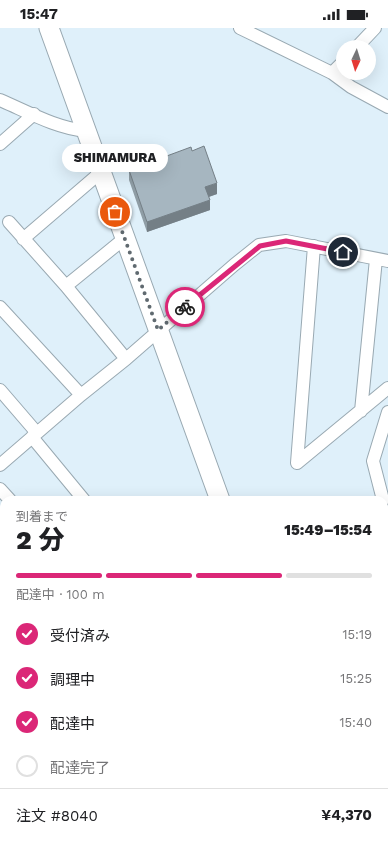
<!DOCTYPE html>
<html lang="ja">
<head>
<meta charset="utf-8">
<style>
  :root { --surface:#fff; --page:#f2f2f2; --text:#202124; --muted:#757577; --line:#e0e0e0; --accent:#db2777 }
  body { margin:0; font-family:"Work Sans","Noto Sans JP",sans-serif; background:var(--page); color:var(--text); height:100vh; display:flex; flex-direction:column; font-size:15px; white-space:nowrap }
  * { box-sizing:border-box; margin:0 }
  p { font-size:13px; color:var(--muted) }
  .icon { flex:none; width:22px; height:22px; fill:none; stroke:currentColor; stroke-width:2; stroke-linecap:round; stroke-linejoin:round }
  .map { position:relative; flex:1; overflow:hidden }
  .side { position:absolute; left:0px; top:468px; width:388px; height:352px; display:flex; flex-direction:column; background:var(--surface); border-radius:12px 12px 0 0; box-shadow:0 4px 16px #0002 }
  .side>* { flex:none }
  .needle { width:26px; rotate:184deg }
  .fabs { position:absolute; left:336px; top:12px; display:grid; gap:8px }
  .fabs a { display:grid; place-items:center; width:40px; height:40px; border-radius:50%; background:var(--surface); box-shadow:0 4px 16px #0002; font-size:20px }
  .pin { position:absolute; display:grid; place-items:center; width:34px; height:34px; color:#fff; margin:-17px; border:2px solid #fff; border-radius:50%; box-shadow:0 1px 4px #0007 }
  .courier { position:absolute; display:grid; place-items:center; width:40px; height:40px; margin:-20px; border:3px solid #db2777; border-radius:50%; background:#fff; color:#222; box-shadow:0 1px 5px #0007 }
  .bubble { position:absolute; height:28px; border-radius:14px; background:var(--surface); box-shadow:0 4px 16px #0002; font-size:13px; font-weight:800; line-height:28px; text-align:center }
  .overview em { font-style:normal; font-weight:800 }
  .overview div { display:flex; flex-direction:column-reverse }
  .overview { display:flex; align-items:center; justify-content:space-between; height:68px; padding:0 16px }
  h1 { font-size:26px; font-weight:800; line-height:30px }
  .bar { display:grid; grid-template-columns:repeat(4,1fr); gap:6px 4px; align-content:center; height:48px; padding:0 16px }
  .bar i { height:5px; border-radius:3px; background:var(--line) }
  .bar .current { background:var(--accent) }
  .bar p { grid-column:span 4 }
  .line { display:flex; align-items:center; gap:10px; padding:0 16px; border-top:1px solid var(--line) }
  .line div { flex:1 }
  ol { padding:0 16px; list-style:none }
  li { display:flex; align-items:center; gap:12px; height:44px }
  li p { margin-inline-start:auto }
  li .icon { padding:4px; border-radius:50%; background:var(--accent); color:#fff; stroke-width:4 }
  li:last-child { color:var(--muted) }
  li i { width:22px; height:22px; border:2px solid var(--line); border-radius:50% }
  .status { display:flex; justify-content:space-between; align-items:center; height:28px; padding:0 20px; background:var(--surface); direction:ltr }
  .status svg { height:11px; fill:currentColor }
  .map>svg:first-child { display:block }
</style>
</head>
<body>
<div class="status"><b>15:47</b><svg viewBox="0 0 49 12"><path d="M0 12V9h3v3zM5 12V6h3v6zM10 12V3h3v9zM15 12V0h3v12zM26 1h20v11H26zM47 4h2v5h-2z"/></svg></div>
<div class="map">
<svg width="388" height="820" viewBox="0 0 388 820">
  <rect width="100%" height="100%" fill="#dff0fa"/>
  <g fill="none" stroke-linecap="round" stroke-linejoin="round">
    <g stroke="#99a9b2" stroke-width="14">
      <path id="minor" d="M240 0 332 45 351 59 388 79
        M357 19 375 0
        M332 45 343 34
        M0 72C28 84 56 100 86 103
        M0 116 34 86
        M9 194 66 258 126 331
        M23 211 101 144
        M314 218 297 435 388 360
        M66 258 125 210
        M0 279 81 367
        M0 362 37 405
        M361 383 376 231
        M32 409 84 472
        M0 437 81 367 126 331 234 237 259 217 286 213 388 233
        M0 461 10 472
        M383 472 373 433 388 384
        M384 488 388 490
        M0 549 4 554
        M0 649 4 654
        M0 775 4 779
        M37 816 40 820
        M116 816 119 820
        M195 816 198 820
        M176 820 180 816"/>
    </g>
    <g stroke="#99a9b2" stroke-width="21">
      <path id="primary" d="M49 0 220 472
        M384 816 388 819"/>
    </g>
    <use href="#minor" stroke="#fff" stroke-width="12"/>
    <use href="#primary" stroke="#fff" stroke-width="19"/>
  </g>
  <path fill="#8f9da5" d="M192 123 217 166 209 169 210 182 147 204 129 152V142Z"/>
  <path fill="#747f86" d="M217 155V166L205 170V159Z
    M210 172V182L147 204V194Z"/>
  <path fill="#a6b6c0" stroke="#747f86" d="M204 118 217 155 205 159 210 172 147 194 129 142 191 119 192 123Z"/>
  <g fill="none" stroke-linecap="round" stroke-linejoin="round">
    <path stroke="#606a70" stroke-width="4" stroke-dasharray="0 7.2" d="M115 184 158 302 185 279"/>
    <path stroke="#db2777" stroke-width="5" d="M185 279 260 218 286 213 343 224"/>
  </g>
</svg>
<div class="fabs">
<a><svg class="needle" viewBox="-14 -14 28 28"><path d="M0-13l5 13h-10z" fill="#e53935"/><path d="M0 13l5-13h-10z" fill="#757577"/></svg></a>
</div>
<div class="pin" style="left:115px;top:184px;background:#ea580c"><svg class="icon" aria-label="bag" viewBox="0 0 24 24"><path d="M5 8h14l-1 12H6zM9 8a3 3 0 0 1 6 0"/></svg></div>
<div class="pin" style="left:343px;top:224px;background:#1f2937"><svg class="icon" aria-label="home" viewBox="0 0 24 24"><path d="M3 11l9-7 9 7M6 9v11h12V9"/></svg></div>
<div class="courier" style="left:185px;top:279px"><svg class="icon" aria-label="bike" viewBox="0 0 24 24"><circle cx="6" cy="16" r="4"/><circle cx="18" cy="16" r="4"/><path d="M6 16l4-8h5l3 8M10 8l3 8H6M13 5h3"/></svg></div>
<div class="bubble" style="left:62px;top:116px;width:106px">SHIMAMURA</div>
<section class="side">
<div class="overview"><div><h1>2 分</h1><p>到着まで</p></div><em>15:49–15:54</em></div>
<div class="bar"><i class="current"></i><i class="current"></i><i class="current"></i><i></i><p>配達中 · 100 m</p></div>
<ol>
<li><svg class="icon" aria-label="check" viewBox="0 0 24 24"><path d="M5 12l5 5 9-10"/></svg>受付済み<p>15:19</p></li>
<li><svg class="icon" aria-label="check" viewBox="0 0 24 24"><path d="M5 12l5 5 9-10"/></svg>調理中<p>15:25</p></li>
<li><svg class="icon" aria-label="check" viewBox="0 0 24 24"><path d="M5 12l5 5 9-10"/></svg>配達中<p>15:40</p></li>
<li><i></i>配達完了</li>
</ol>
<div class="line" style="height:52px"><div>注文 #8040</div><b>¥4,370</b></div>
</section>
</div>
</body>
</html>
